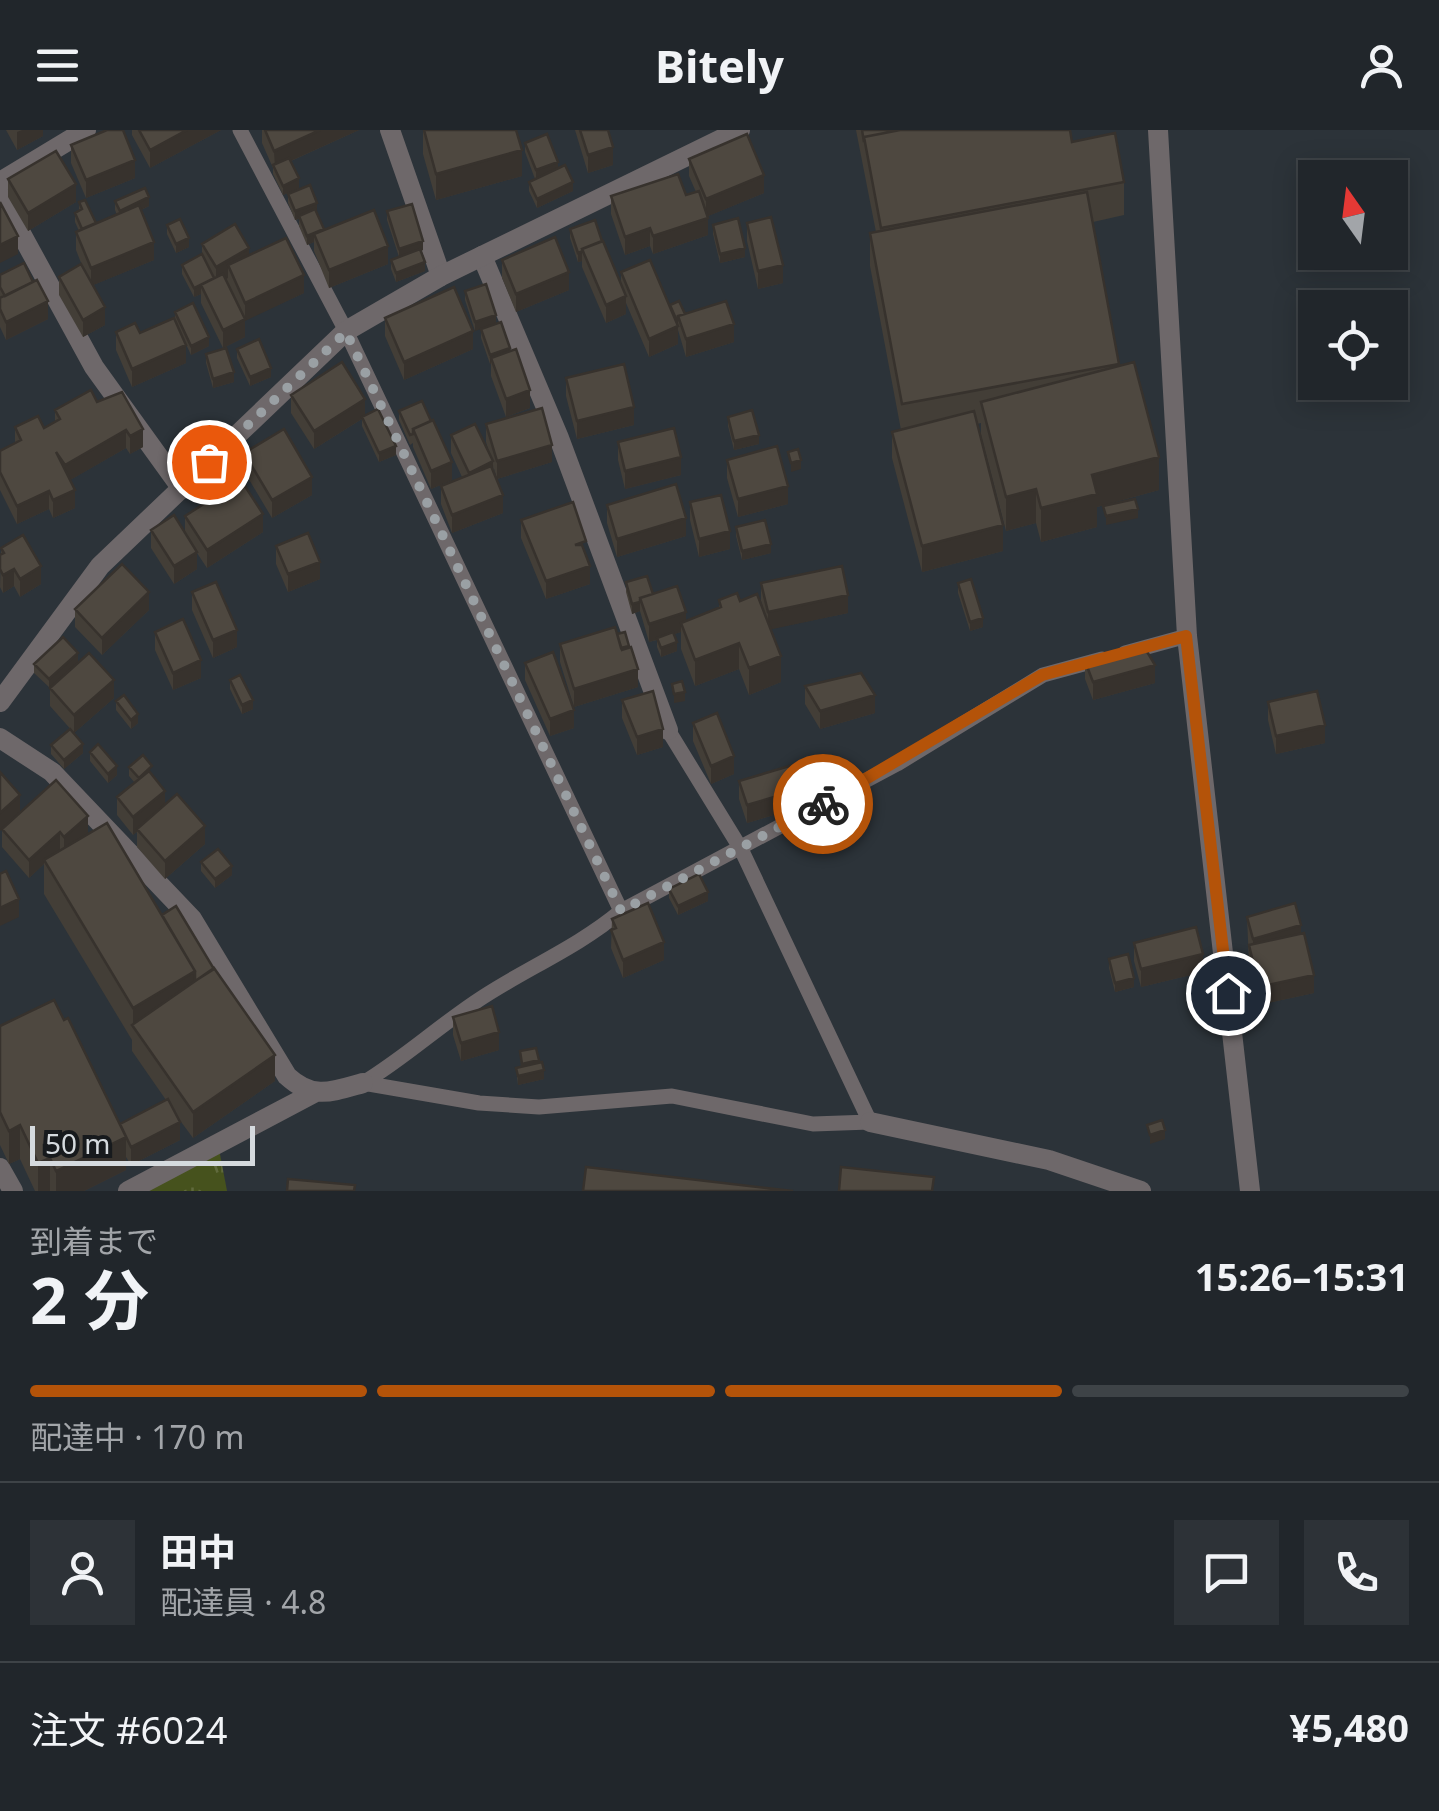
<!DOCTYPE html>
<html lang="ja">
<head>
<meta charset="utf-8">
<style>
  :root { --surface:#21262b; --page:#2d3237; --text:#f1f3f6; --muted:#a2a5a9; --line:#3e4347; --accent:#b45309 }
  body { margin:0; font-family:"Noto Sans","Noto Sans JP",sans-serif; background:var(--page); color:var(--text); height:100vh; display:flex; flex-direction:column; font-size:38px; white-space:nowrap }
  * { box-sizing:border-box; margin:0 }
  p { font-size:32px; color:var(--muted) }
  .icon { flex:none; width:55px; height:55px; fill:none; stroke:currentColor; stroke-width:2; stroke-linecap:round; stroke-linejoin:round }
  .map { position:relative; height:1061px; overflow:hidden }
  .sheet { display:flex; flex-direction:column; background:var(--surface); flex:1 }
  .sheet>* { flex:none }
  .needle { width:65px; rotate:346deg }
  .tools { position:absolute; left:1298px; top:30px; display:grid; gap:20px }
  .tools a { display:grid; place-items:center; width:110px; height:110px; border-radius:0px; background:var(--surface); box-shadow:0 5px 25px #0003,0 0 0 2px var(--line); font-size:50px }
  .scale { position:absolute; left:30px; bottom:25px; width:225px; box-sizing:border-box; padding-left:10px; border:5px solid #d5dade; border-top:0; font-size:28px; line-height:35px; white-space:nowrap; color:#d5dade; -webkit-text-stroke:8px #171a1d; paint-order:stroke }
  .pin { position:absolute; display:grid; place-items:center; width:85px; height:85px; color:#fff; margin:-42px; border:5px solid #fff; border-radius:50%; box-shadow:0 2px 10px #0007 }
  .courier { position:absolute; display:grid; place-items:center; width:100px; height:100px; margin:-50px; border:8px solid #b45309; border-radius:50%; background:#fff; color:#222; box-shadow:0 2px 12px #0007 }
  .headline em { font-style:normal; font-weight:700 }
  .headline div { display:flex; flex-direction:column-reverse }
  .headline { display:flex; align-items:center; justify-content:space-between; height:170px; padding:0 30px }
  h1 { font-size:65px; font-weight:700; line-height:75px }
  .bar { display:grid; grid-template-columns:repeat(4,1fr); gap:15px 10px; align-content:center; height:120px; padding:0 30px }
  .bar i { height:12px; border-radius:8px; background:var(--line) }
  .bar .current { background:var(--accent) }
  .bar p { grid-column:span 4 }
  .line { display:flex; align-items:center; gap:25px; padding:0 30px; border-top:2px solid var(--line) }
  .line div { flex:1 }
  .round { display:grid; place-items:center; flex:none; width:105px; height:105px; border-radius:0px; background:var(--page) }
  header { display:flex; justify-content:space-between; align-items:center; height:130px; padding:0 30px; background:var(--surface); font-size:45px; font-weight:700 }
  .map>svg:first-child { display:block }
</style>
</head>
<body>
<header><svg class="icon" aria-label="menu" viewBox="0 0 24 24"><path d="M4 6h16M4 12h16M4 18h16"/></svg>Bitely<svg class="icon" aria-label="person" viewBox="0 0 24 24"><circle cx="12" cy="8" r="4"/><path d="M4 21q1-7 8-7t8 7"/></svg></header>
<div class="map">
<svg width="1439" height="1061" viewBox="0 0 1439 1061">
  <defs>
    <pattern id="grass-tufts" width="24" height="20" patternUnits="userSpaceOnUse" patternTransform="scale(2.5)"><rect width="24" height="20" fill="#46521d"/><path d="M3 7l-1-3M5 7V3M7 7l1-3M15 17l-1-3M17 17v-4M19 17l1-3" fill="none" stroke="#606a3d"/></pattern>
  </defs>
  <rect width="100%" height="100%" fill="#2c3339"/>
  <path fill="url(#grass-tufts)" d="M219 1019 227 1061H142Z"/>
  <g fill="none" stroke-linecap="round" stroke-linejoin="round">
    <path stroke="#6e686a" stroke-width="15" d="M240 0 346 201 621 781
      M1125 523 1187 506
      M363 953 479 973 539 977 672 966 813 994 870 992 741 719 668 600
      M363 953C406 927 441 894 483 867 529 837 578 817 621 781L897 634 1043 545 1102 529"/>
    <path stroke="#6e686a" stroke-width="20" d="M390 0 441 146
      M0 52 86 0
      M0 65 94 237 182 359
      M482 126 559 308 668 600
      M0 608 52 642 192 789 287 946C313 970 331 962 363 953
      M870 992 1049 1030 1141 1061
      M0 1038 13 1061
      M128 1061 314 963"/>
    <path stroke="#6e686a" stroke-width="20" d="M1158 0 1187 506 1250 1061
      M0 572 100 436 346 201 441 146 740 0"/>
  </g>
  <path fill="#433e37" d="M6 0H43V6L17 20Z
    M132 0H221L150 38 132 5Z
    M262 0H359L291 31 299 58 283 65 273 44V38L262 13Z
    M423 0 522 46 436 70 423 24Z
    M575 0H608L613 35 588 43Z
    M856 0H1070L1072 12 1124 52V85L1093 92 1119 236 1159 360 1097 377V397L1041 412 1036 393 1006 401 981 305V293L977 294 1003 421 922 442 892 328V302L901 300 870 136V103L876 102Z
    M525 13 558 38 573 61 537 78 529 61V52L535 49 525 22Z
    M71 15 135 48 86 68 71 33Z
    M689 29 764 63 708 86V105L653 124 650 116 625 125 611 84V66L686 65 696 62 689 46Z
    M8 49 76 72 28 101 8 67Z
    M288 64 316 82 324 100 388 134 329 158 314 121V112L307 115 299 96V89L295 90 288 73Z
    M115 71 149 76 141 80 154 130 93 155 105 195 83 207 59 165V147L83 138 76 120V102L79 101 75 92V83L79 81V72L96 94 117 85 115 80Z
    M387 81 423 120 421 121 425 141 396 152 391 139V130L399 127 387 90Z
    M747 93 783 153 758 159 747 111Z
    M167 95 189 117 176 123 167 104Z
    M713 95 745 127 720 133 713 104Z
    M570 99 602 111 621 153V142L670 177 685 184 734 212 686 227 678 200V214L649 227 626 173V184L606 193 582 137V131L578 132 570 108Z
    M202 114 249 126 304 163 245 190V207L223 218 201 173V164L194 167 182 144V135L202 126Z
    M502 130 569 160 516 182 502 148Z
    M0 145 48 189 6 210 0 197Z
    M486 154 475 201 465 170V161Z
    M175 182 209 216 191 225 185 212 186 233 132 257 116 220V202L140 203 175 190Z
    M385 188 473 219 404 250 385 206Z
    M481 199 510 221 530 278 506 287 491 246V234H490L481 208Z
    M237 219 271 247 250 256 237 228Z
    M206 224 234 252 213 258 206 233Z
    M566 248 634 295 577 309 566 266Z
    M291 265 365 285 396 325 379 332 362 296V289L314 319 291 283Z
    M97 272 143 317 130 324 126 318 70 350 75 378 53 388 49 379 17 394 0 360V321L15 313V297L44 298 55 292V280Z
    M399 281 452 350 431 359 413 317V313L410 315 399 290Z
    M728 287 759 314 734 320 728 296Z
    M486 294 552 332 497 349 493 335 503 383 452 403 441 374V356L462 347 451 323V305L490 325 486 312Z
    M618 312 681 345 625 359 618 330Z
    M244 323 312 365 272 388 244 341Z
    M727 330 788 374 738 387 727 348Z
    M690 372 730 419 699 427 690 390Z
    M607 375 686 406 617 427 607 393Z
    M185 386 263 402 207 438 197 423V439L174 454 151 418V400L185 402Z
    M521 390 586 426 590 454 546 469 521 408Z
    M736 397 771 423 742 430 736 406Z
    M276 416 320 449 288 462 276 434Z
    M1 418 41 454 20 467 14 456 3 463 0 457Z
    M626 452 653 464 686 491 719 478V470L740 471 764 482 761 471V453L848 483 770 499 781 552 749 565 739 539 695 556 681 519V502L674 504 677 521 661 527 657 517V510L649 512 640 481 632 484 626 462Z
    M958 453 983 497 970 501 958 463Z
    M192 462 237 517 213 528 192 480Z
    M75 479 149 480 102 525 75 497Z
    M155 502 201 548 173 560 155 520Z
    M617 504 629 518 638 557 574 577 560 532V514Z
    M1085 531 1155 553 1093 570 1085 549Z
    M78 532 114 568 74 603 50 576V558L34 543V534Z
    M525 533 574 598 550 606 525 550Z
    M230 550 253 579 242 584 230 559Z
    M805 556 875 583 820 599 805 574Z
    M622 570 663 617 637 625 622 588Z
    M116 571 138 593 131 599 116 580Z
    M1268 572 1325 613 1276 624 1268 590Z
    M693 593 734 644 711 654 693 611Z
    M51 615 83 623 64 639 51 624Z
    M90 622 117 645 108 653 90 631Z
    M129 637 152 645 165 675 205 714 165 749 137 717V702L133 705 117 685V667L135 653 129 646Z
    M739 651 811 674 747 693 739 669Z
    M20 682 88 703 162 785 275 951 193 1008 176 985 180 1010 131 1035 126 1027V1040L84 1061H35L20 1029 9 1034 0 1015V896L120 994 166 970 132 921V910L44 764V734L29 748 2 717V699Z
    M201 732 232 745 215 758 201 741Z
    M669 759 708 771 678 785 669 768Z
    M1247 787 1301 803 1314 863 1259 875 1249 833Z
    M612 789 664 830 623 848 611 818Z
    M1134 813 1203 842 1141 857 1134 831Z
    M1109 829 1134 857 1115 862 1109 838Z
    M453 887 499 920 461 931 453 905Z
    M536 918 544 949 518 955 516 938 521 937 520 921Z"/>
  <path fill="#37322d" d="M22 0H43V6L17 20V2Z
    M187 0H221L150 38V20Z
    M320 0H359L275 38 274 21Z
    M613 17V35L588 43V25Z
    M522 20V46L436 70V44Z
    M135 30V48L86 68V50Z
    M558 32V41L536 49V40Z
    M764 45V63L706 87V69Z
    M299 48V58L283 65V56Z
    M573 52V61L537 78V69Z
    M76 54V72L28 101V83Z
    M149 67V76L120 90V81Z
    M317 73V82L295 90V81Z
    M708 88V105L653 124V106Z
    M650 98V116L625 125V107Z
    M324 99 314 104V112L307 115V106Z
    M18 106V124L0 133V115Z
    M189 108V117L176 123V114Z
    M423 111V120L399 128V119Z
    M154 112V130L91 156V138Z
    M388 116V134L329 158V140Z
    M249 118V136L228 135V148L216 155V137Z
    M745 118V127L720 133V124Z
    M582 122V131L578 132V123Z
    M425 132V141L396 152V143Z
    M783 135V153L758 159V141Z
    M569 142V160L516 182V164Z
    M304 145V163L245 191V173Z
    M214 148 201 155V164L194 167V158Z
    M626 166V184L606 193V175Z
    M48 171V189L6 210V192Z
    M105 177V195L83 207V190Z
    M496 185V194L475 201V192Z
    M245 189V207L223 218V200Z
    M678 190V214L649 227V209L677 197Z
    M734 194V212L686 227V209Z
    M473 201V219L404 250V232Z
    M209 207V216L191 225V216Z
    M186 215V233L132 257V239Z
    M510 218V227L491 228V234H490V225Z
    M271 238V247L250 256V247Z
    M234 242V252L213 258V249Z
    M530 260V278L506 287V269Z
    M365 269V287L314 319V301Z
    M634 277V295L577 309V291Z
    M143 299V317L130 324V306Z
    M126 300V318L65 353V335Z
    M759 305V314L734 320V311Z
    M552 315V332L497 349V331Z
    M396 316V325L379 332V323Z
    M681 327V345L625 359V341Z
    M1159 327V360L1097 377V397L1041 412V378L1092 345Z
    M801 330V339L791 342V333Z
    M493 331V349L469 361V343Z
    M452 332V350L431 359V341Z
    M312 347V365L272 388V370Z
    M788 356V374L738 387V369Z
    M1036 359V393L1006 401V367Z
    M75 360V378L53 388V370Z
    M49 361V379L17 394V376Z
    M503 365V383L452 403V385Z
    M1138 379V388L1106 395V386Z
    M263 384V402L207 438V420Z
    M686 388V406L617 427V409Z
    M1003 395V421L922 442V416Z
    M730 401V419L699 427V409Z
    M771 414V423L742 430V421Z
    M197 422V439L174 454V436Z
    M320 432V449L288 462V444Z
    M41 436V454L20 467V449Z
    M590 436V454L546 469V451Z
    M14 439V456L3 463V445Z
    M149 462V480L102 525V508Z
    M848 465V483L768 500V482Z
    M640 472V481L632 484V474Z
    M686 482V500L681 493V502L649 512V494Z
    M983 488V497L970 501V492Z
    M237 500V517L213 528V510Z
    M677 512V521L661 527V518Z
    M739 513V539L695 556V530Z
    M78 523V532L49 559V549Z
    M781 526V552L749 565V538Z
    M201 530V548L173 560V543Z
    M1155 535V553L1093 570V552Z
    M638 539V557L574 577V559Z
    M114 550V568L74 603V585Z
    M685 562V571L674 573V564Z
    M875 565V583L820 599V581Z
    M253 570V579L242 584V575Z
    M574 580V598L550 606V589Z
    M138 584V593L131 599V590Z
    M1325 595V613L1276 624V606Z
    M663 599V617L637 625V607Z
    M83 614V623L64 639V630Z
    M734 626V644L711 654V636Z
    M117 636V645L108 653V644Z
    M811 656V674L747 693V675Z
    M165 661V679L133 705V687Z
    M20 665V683L0 701V683Z
    M88 686V703L64 725V707Z
    M205 696V714L165 749V731Z
    M60 702V720L46 733 44 730V734L29 748V730Z
    M232 736V745L215 758V749Z
    M708 762V771L678 785V776Z
    M19 769V787L0 796V778Z
    M1301 795V813L1253 827V809Z
    M664 812V830L623 848V830Z
    M1203 824V842L1141 857V839Z
    M195 841V875L133 897V878Z
    M1314 845V863L1259 875V857Z
    M1134 848V857L1115 862V853Z
    M499 902V920L461 931V913Z
    M275 925V951L193 1008V982Z
    M544 940V949L518 955V946Z
    M180 992V1010L131 1035V1017Z
    M20 995V1029L9 1034V1001Z
    M1165 1000V1009L1150 1014V1005Z
    M126 1007V1040L84 1061H56V1041Z
    M50 1028V1061H38V1033Z"/>
  <path fill="#4e4840" stroke="#37322d" stroke-width="2.5" d="M107 0H123L135 30 86 50 71 15Z
    M139 0H187L150 20Z
    M265 0H320L274 21Z
    M424 0H516L522 20 436 44Z
    M580 0H608L613 17 588 25Z
    M862 0H900L864 7V12Z
    M900 0H1070L1072 12 1115 3 1124 52 881 98 864 7Z
    M547 4 558 32 536 40 525 13Z
    M747 4 764 45 706 69 689 29Z
    M56 21 76 54 28 83 8 49Z
    M289 28 299 48 283 56 273 35Z
    M565 35 573 52 537 69 529 52Z
    M678 44 686 65 699 61 708 88 653 106 650 98 625 107 611 66Z
    M310 55 317 73 295 81 288 64Z
    M145 58 149 67 120 81 115 71Z
    M1087 62 1119 234 902 274 870 103Z
    M85 70 96 93 82 99 75 83 82 79 79 72Z
    M0 72 18 106 0 115Z
    M412 74 423 111 399 119 387 81Z
    M139 75 154 112 91 138 76 102Z
    M315 79 324 99 307 106 299 86Z
    M374 80 388 116 329 140 314 104Z
    M771 87 783 135 758 141 747 93Z
    M738 88 745 118 720 124 713 95Z
    M180 89 189 108 176 114 167 95Z
    M595 90 602 111 582 119 583 121 578 123 570 99Z
    M235 94 249 118 216 137 202 114Z
    M555 107 569 142 516 164 502 130Z
    M286 108 304 145 245 173 228 135Z
    M603 111 626 166 606 175 582 119Z
    M420 119 425 132 396 143 391 130Z
    M202 124 214 148 194 158 182 135Z
    M650 130 678 196 649 209 621 142Z
    M24 133 33 152 5 166 0 157V145Z
    M81 134 105 177 83 190 59 147Z
    M223 144 245 189 223 200 201 155Z
    M37 150 48 171 6 192 0 179V168Z
    M486 154 496 185 475 192 465 161Z
    M454 157 473 201 404 232 385 188Z
    M679 171 685 184 678 186 677 191 670 175Z
    M726 171 734 194 686 209 678 186Z
    M193 173 209 207 191 216 175 182Z
    M174 188 186 215 132 239 116 202 135 193 140 203Z
    M501 192 510 218 490 225 481 199Z
    M259 209 271 238 250 247 237 219Z
    M226 218 234 242 213 249 206 224Z
    M516 219 530 260 506 269 491 228Z
    M342 232 365 269 314 301 291 265Z
    M1134 232 1159 327 1092 345 1097 364 1041 378 1036 359 1006 367 981 272Z
    M624 234 634 277 577 291 566 248Z
    M91 260 97 272 122 262 143 299 130 306 126 300 65 335 56 322 75 360 53 370 49 361 17 376 0 342V321L21 310 15 297 38 286 44 298 60 289 55 280Z
    M422 271 431 291 413 299V304L410 305 399 281Z
    M542 278 552 315 497 331 486 294Z
    M378 279 396 316 379 323 362 287Z
    M752 280 759 305 734 311 728 287Z
    M974 281 1003 395 922 416 892 302Z
    M433 290 452 332 431 341 413 299Z
    M475 294 493 331 469 343 451 305Z
    M674 298 681 327 625 341 618 312Z
    M284 299 312 347 272 370 244 323Z
    M777 316 788 356 738 369 727 330Z
    M798 319 801 330 791 333 788 322Z
    M491 336 503 365 452 385 441 356Z
    M241 350 263 384 207 420 185 386Z
    M676 354 686 388 617 409 607 375Z
    M721 365 730 401 699 409 690 372Z
    M1135 369 1138 379 1106 386 1103 376Z
    M573 372 586 411 575 415H582L590 436 546 451 521 390Z
    M174 385 197 422 174 436 151 400Z
    M765 390 771 414 742 421 736 397Z
    M308 403 320 432 288 444 276 416Z
    M23 405 41 436 20 449 14 439 3 445 0 439V425L4 423 1 418Z
    M122 434 149 462 102 508 75 479Z
    M842 436 848 465 768 482 761 453Z
    M647 446 653 464 640 468V472L632 474 626 452Z
    M971 449 983 488 970 492 958 453Z
    M216 452 237 500 213 510 192 462Z
    M677 456 686 482 649 494 640 468Z
    M737 463 740 471 757 464 781 526 749 538 739 513 695 530 681 493 721 477 719 470Z
    M183 489 201 530 173 543 155 502Z
    M615 497 622 520 631 517 638 539 574 559 560 514Z
    M625 502 629 516 621 518 617 504Z
    M673 502 677 512 661 518 657 508Z
    M63 507 78 523 49 549 34 534Z
    M1143 515 1155 535 1093 552 1085 531Z
    M553 522 574 580 550 589 525 533Z
    M89 523 114 550 74 585 50 558Z
    M861 543 875 565 820 581 805 556Z
    M240 545 253 570 242 575 230 550Z
    M682 551 685 562 674 564 672 554Z
    M653 561 663 599 637 607 622 570Z
    M1317 561 1325 595 1276 606 1268 572Z
    M124 565 138 584 131 590 116 571Z
    M717 583 734 626 711 636 693 593Z
    M70 599 83 614 64 630 51 615Z
    M98 614 117 636 108 644 90 622Z
    M143 625 152 636 139 648 129 637Z
    M803 632 811 656 747 675 739 651Z
    M149 641 165 661 133 687 117 667Z
    M0 642 20 665 0 683Z
    M56 650 88 686 64 707 60 702 29 730 2 699Z
    M177 664 205 696 165 731 137 699Z
    M107 693 195 841 133 878 44 730Z
    M218 719 232 736 215 749 201 732Z
    M6 741 19 769 0 778V744Z
    M699 744 708 762 678 776 669 759Z
    M648 773 664 812 623 830 611 800 616 798 612 789Z
    M1295 773 1301 795 1253 809 1247 787Z
    M176 776 214 839 195 851V841L162 785Z
    M1196 797 1203 824 1141 839 1134 813Z
    M1304 803 1314 845 1259 857 1249 815Z
    M1128 824 1134 848 1115 853 1109 829Z
    M214 838 275 925 193 982 132 895Z
    M54 870 64 890 68 888 126 1007 56 1041 50 1028 38 1033 20 995 9 1001 0 982V896Z
    M492 876 499 902 461 913 453 887Z
    M536 918 539 930 522 934 520 921Z
    M542 932 544 940 518 946 516 938Z
    M168 969 180 992 131 1017 120 994Z
    M1162 990 1165 1000 1150 1005 1147 995Z
    M586 1037 793 1061H583Z
    M841 1037 934 1047 932 1061H839Z
    M288 1049 355 1055 354 1061H287Z"/>
  <g fill="none" stroke-linecap="round" stroke-linejoin="round">
    <path stroke="#9aa0a4" stroke-width="10" stroke-dasharray="0 18" d="M209 332 346 202 621 781 823 674"/>
    <path stroke="#b45309" stroke-width="12" d="M823 674 1042 545 1186 506 1228 863"/>
  </g>
</svg>
<div class="tools">
<a><svg class="needle" viewBox="-14 -14 28 28"><path d="M0-13l5 13h-10z" fill="#e53935"/><path d="M0 13l5-13h-10z" fill="#a2a5a9"/></svg></a>
<a><svg class="icon" aria-label="locate" viewBox="0 0 24 24"><circle cx="12" cy="12" r="6"/><path d="M12 2v4M12 18v4M2 12h4M18 12h4"/></svg></a>
</div>
<div class="scale">50 m</div>
<div class="pin" style="left:209px;top:332px;background:#ea580c"><svg class="icon" aria-label="bag" viewBox="0 0 24 24"><path d="M5 8h14l-1 12H6zM9 8a3 3 0 0 1 6 0"/></svg></div>
<div class="pin" style="left:1228px;top:863px;background:#1f2937"><svg class="icon" aria-label="home" viewBox="0 0 24 24"><path d="M3 11l9-7 9 7M6 9v11h12V9"/></svg></div>
<div class="courier" style="left:823px;top:674px"><svg class="icon" aria-label="bike" viewBox="0 0 24 24"><circle cx="6" cy="16" r="4"/><circle cx="18" cy="16" r="4"/><path d="M6 16l4-8h5l3 8M10 8l3 8H6M13 5h3"/></svg></div>
</div>
<section class="sheet">
<div class="headline"><div><h1>2 分</h1><p>到着まで</p></div><em>15:26–15:31</em></div>
<div class="bar"><i class="current"></i><i class="current"></i><i class="current"></i><i></i><p>配達中 · 170 m</p></div>
<div class="line" style="height:180px"><a class="round"><svg class="icon" aria-label="person" viewBox="0 0 24 24"><circle cx="12" cy="8" r="4"/><path d="M4 21q1-7 8-7t8 7"/></svg></a><div><b>田中</b><p>配達員 · 4.8</p></div><a class="round"><svg class="icon" aria-label="chat" viewBox="0 0 24 24"><path d="M4 5h16v11H9l-5 4z"/></svg></a><a class="round"><svg class="icon" aria-label="phone" viewBox="0 0 24 24"><path d="M5 4h4l2 5-3 2q2 4 5 5l2-3 5 2v4C11 20 4 13 5 4z"/></svg></a></div>
<div class="line" style="height:130px"><div>注文 #6024</div><b>¥5,480</b></div>
</section>
</body>
</html>
